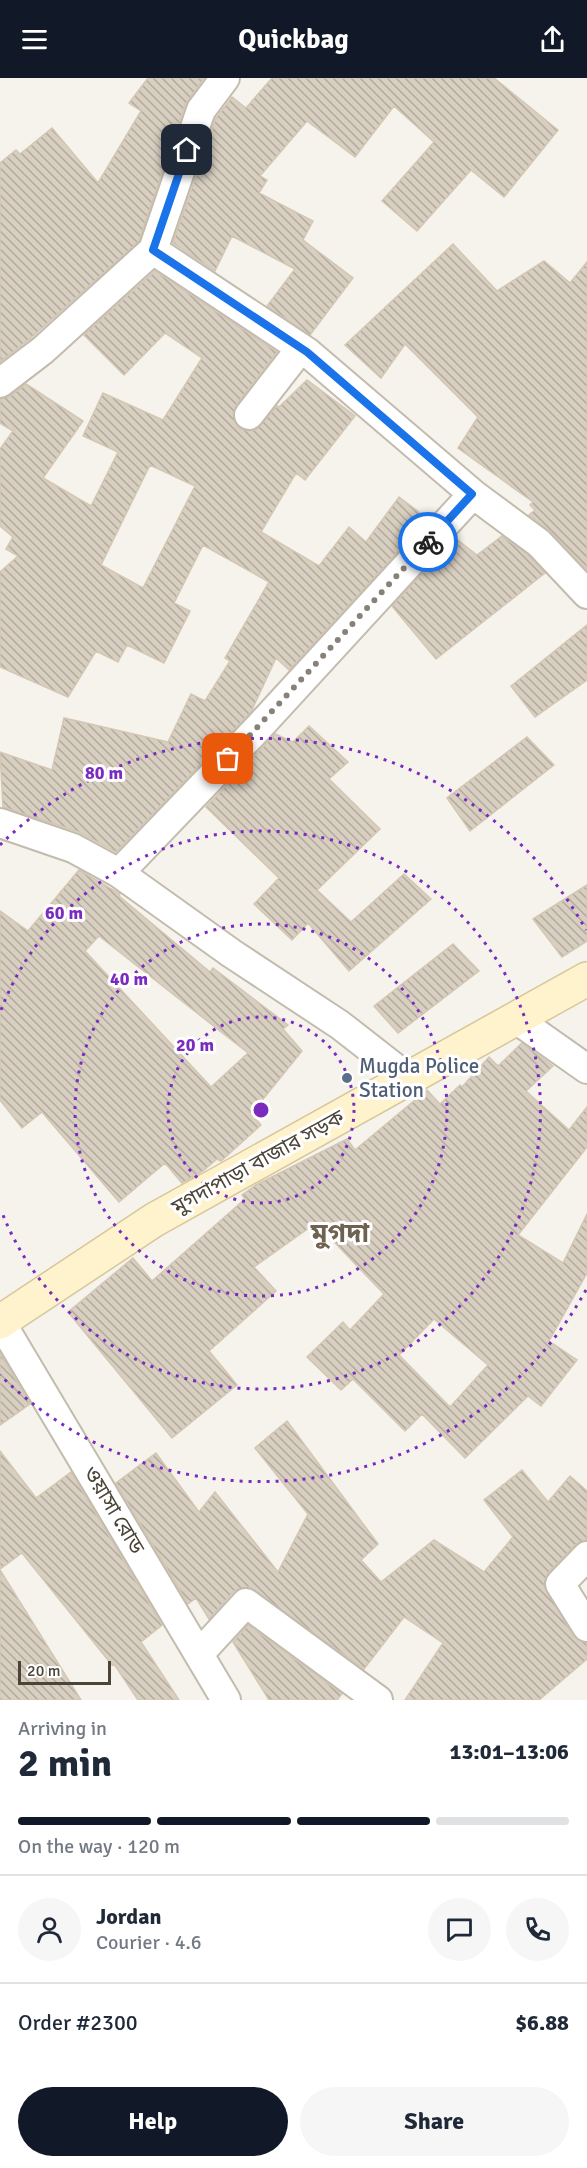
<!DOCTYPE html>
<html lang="en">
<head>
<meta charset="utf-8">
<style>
  :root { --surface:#fff; --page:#f6f6f7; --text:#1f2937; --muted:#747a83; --line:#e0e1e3; --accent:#111827 }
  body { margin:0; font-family:Signika,"Noto Sans Bengali",sans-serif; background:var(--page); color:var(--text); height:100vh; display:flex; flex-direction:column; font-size:22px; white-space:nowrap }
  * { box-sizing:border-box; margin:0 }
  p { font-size:20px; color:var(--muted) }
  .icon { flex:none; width:33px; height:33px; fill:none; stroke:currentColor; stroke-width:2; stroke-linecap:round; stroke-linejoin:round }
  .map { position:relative; height:1622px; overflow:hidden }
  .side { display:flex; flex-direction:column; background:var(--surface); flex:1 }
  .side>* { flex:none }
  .scale { position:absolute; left:18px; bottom:15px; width:93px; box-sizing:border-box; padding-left:6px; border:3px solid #4b4439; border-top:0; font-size:16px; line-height:21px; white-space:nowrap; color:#4b4439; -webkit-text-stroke:4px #fff; paint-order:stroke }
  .pin { position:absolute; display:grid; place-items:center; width:51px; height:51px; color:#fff; margin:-26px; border-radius:12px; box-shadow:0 3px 9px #0006 }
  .courier { position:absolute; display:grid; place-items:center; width:60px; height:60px; margin:-30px; border:4px solid #1a73e8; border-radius:50%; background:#fff; color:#222; box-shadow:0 2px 8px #0007 }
  .headline em { font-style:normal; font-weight:800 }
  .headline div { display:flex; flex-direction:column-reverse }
  .headline { display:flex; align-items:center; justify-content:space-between; height:102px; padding:0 18px }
  h1 { font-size:39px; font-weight:800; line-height:45px }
  .bar { display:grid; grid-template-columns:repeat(4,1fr); gap:9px 6px; align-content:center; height:72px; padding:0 18px }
  .bar i { height:8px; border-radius:4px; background:var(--line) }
  .bar .current { background:var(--accent) }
  .bar p { grid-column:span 4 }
  .line { display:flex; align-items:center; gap:15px; padding:0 18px; border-top:2px solid var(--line) }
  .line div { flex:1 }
  .round { display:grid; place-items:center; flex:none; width:63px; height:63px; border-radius:32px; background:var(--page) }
  .button { display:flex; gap:12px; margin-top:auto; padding:12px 18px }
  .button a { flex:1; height:69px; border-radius:36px; background:var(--accent); color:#fff; font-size:24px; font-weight:800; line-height:69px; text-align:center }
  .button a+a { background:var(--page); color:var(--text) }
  header { display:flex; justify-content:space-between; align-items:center; height:78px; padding:0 18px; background:var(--accent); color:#fff; font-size:27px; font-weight:800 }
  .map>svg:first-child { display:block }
</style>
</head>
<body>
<header><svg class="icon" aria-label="menu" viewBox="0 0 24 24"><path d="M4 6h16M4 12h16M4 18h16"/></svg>Quickbag<svg class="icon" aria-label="share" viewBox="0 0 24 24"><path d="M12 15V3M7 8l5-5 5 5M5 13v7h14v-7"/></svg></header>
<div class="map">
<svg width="587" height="1622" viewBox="0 0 587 1622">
  <defs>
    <pattern id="building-back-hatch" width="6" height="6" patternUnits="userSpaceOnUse" patternTransform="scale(1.5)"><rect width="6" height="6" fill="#d8cfc1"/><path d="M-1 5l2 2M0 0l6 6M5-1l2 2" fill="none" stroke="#b1aa9e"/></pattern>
  </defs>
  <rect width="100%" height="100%" fill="#f6f3ec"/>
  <path fill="url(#building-back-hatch)" stroke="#d3c7b4" stroke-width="1.5" fill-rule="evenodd" d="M148 0H204L185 27 139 163 32 259 0 284V85L16 72 20 76 52 50 98 105 141 33 129 25Z
    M272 0H494L558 52 504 119 471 92 417 153 382 123 434 64 394 28 355 79 307 43 260 98 267 102 259 115 313 143 303 162 353 200 310 257 267 228 295 191 232 158 215 193 173 165 216 40 232 19 246 30Z
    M453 166 497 213 544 183 570 205 587 184V492L551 454 529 437 535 432 530 427 533 424 458 370 478 339 405 266 381 300 345 267Z
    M155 193 277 274 236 327 234 343 239 350 247 353 256 352 277 328 279 329 307 302 355 338 305 402 296 395 261 454 319 488 349 449 366 464 399 419 428 441 289 592 276 580 251 634 116 774 79 754 3 729 0 674 52 692 64 640 168 664 191 616 205 623 230 583 225 580 269 504 203 467 174 525 190 533 164 585 127 567 118 584 96 573 68 619 0 589V494L18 478 6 471 13 459 0 448V371L13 353 0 345V321L10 318 26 306 83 343 43 400 91 428 118 374 83 358 103 315 163 342 202 280 165 255 124 297 84 257ZM150 387 195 408 143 510 101 487Z
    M502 458 528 477 545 495 436 581 392 528 455 460 477 477Z
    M587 547V602L535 639 511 608Z
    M309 648 348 684 329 701 380 751 317 812 351 844 404 796 431 821 349 893 308 845 292 862 254 826 279 800 206 729 275 656 293 664Z
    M527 659 554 687 470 753 447 720Z
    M79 792 120 816 119 818 210 894 213 890 288 947 283 951 302 973 251 1036 261 1047 221 1083 217 1081 203 1093 182 1105 165 1085 119 1124 42 1034 22 1050 0 1022V833L28 853ZM99 858 248 975 211 1009 85 873Z
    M587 807V863L562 879 533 841Z
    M453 866 479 893 398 955 374 928Z
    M522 965 553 988 526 1013 569 1052 587 1029V1069L518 1157 563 1185 587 1136V1195L549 1263 577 1282 541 1328 528 1318 465 1380 422 1336 405 1353 353 1301 341 1312 307 1279 343 1244 350 1252 384 1216 316 1145 254 1189 276 1213 209 1273 237 1307 172 1360 68 1234 133 1180 152 1203 245 1121 242 1117 256 1107 347 1061 355 1072 427 1012 440 1026 460 1007 462 1009 489 979 498 988ZM434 1241 488 1287 450 1329 399 1277Z
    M0 1275 30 1326 0 1347Z
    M287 1343 378 1466 361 1482 381 1504 434 1462 484 1494 513 1459 484 1422 522 1392 548 1424 570 1398 587 1413V1462L575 1467 548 1495 544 1507 573 1558 587 1565V1581L539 1622H405L443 1565 404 1539 364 1591 249 1509 234 1513 209 1541 196 1520 188 1526 116 1405 156 1375 199 1434 215 1414 278 1494 308 1436 255 1370Z
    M0 1373 36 1420 71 1394 162 1547 141 1564 179 1622H138L114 1586 112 1587 22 1475 0 1491Z
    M0 1492 81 1622H0Z
    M248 1547 342 1616 337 1622H269L233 1564Z"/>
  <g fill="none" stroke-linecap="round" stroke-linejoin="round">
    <g stroke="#c2bbae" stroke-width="32">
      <path id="street" d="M0 305 43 272 153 172 201 32 225 0
        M249 337 301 270
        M473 416 539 465 587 516
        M0 745 73 770 119 795 231 875 340 947 408 1000
        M119 795 259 649 473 416 307 274 153 172
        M516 941 587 991
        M0 1243 226 1622
        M587 1478 560 1506 587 1549
        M200 1575 246 1525 378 1622"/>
    </g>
    <g stroke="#d6c79b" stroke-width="36">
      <path id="secondary" d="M0 1244 154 1142 587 901"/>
    </g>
    <use href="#street" stroke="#fff" stroke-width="28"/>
    <use href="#secondary" stroke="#fff3cd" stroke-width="33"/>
  </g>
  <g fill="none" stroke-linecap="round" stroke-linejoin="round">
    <path stroke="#878178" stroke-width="6" stroke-dasharray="0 10.8" d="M228 681 428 464"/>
    <path stroke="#1a73e8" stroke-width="8" d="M187 72 153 172 307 274 472 416 428 464"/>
  </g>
  <g fill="none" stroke="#7b2cbf" stroke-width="3" stroke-dasharray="3 6">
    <circle cx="261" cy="1032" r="93"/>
    <circle cx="261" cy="1032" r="186"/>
    <path d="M1 932A279 279 0 1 1 1 1132"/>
    <path d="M586 1212A372 372 0 0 1 0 1297M0 767A372 372 0 0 1 586 852"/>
  </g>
  <circle fill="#5c6f8a" stroke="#fff" stroke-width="2" cx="347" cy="1000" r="6"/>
  <g text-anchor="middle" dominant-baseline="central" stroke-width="6" stroke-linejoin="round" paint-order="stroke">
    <g font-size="21" fill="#4e5e75" stroke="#fff" text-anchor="start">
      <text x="359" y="988">Mugda Police<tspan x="359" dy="24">Station</tspan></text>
    </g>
    <g font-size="21" fill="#4b4439" stroke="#fff">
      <text transform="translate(258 1084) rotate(-29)">মুগদাপাড়া বাজার সড়ক</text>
      <text transform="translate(114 1432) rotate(59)">ওয়াসা রোড</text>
    </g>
    <g font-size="27" font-weight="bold" fill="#6e6250" stroke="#fff">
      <text x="340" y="1155">মুগদা</text>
    </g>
  </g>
  <circle cx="261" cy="1032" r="9" fill="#7b2cbf" stroke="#fff" stroke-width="3"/>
  <g font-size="18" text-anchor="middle" font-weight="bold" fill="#7b2cbf" stroke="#fff" stroke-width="6" stroke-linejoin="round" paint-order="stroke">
    <text x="104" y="701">80 m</text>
    <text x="64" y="841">60 m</text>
    <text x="129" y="907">40 m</text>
    <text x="195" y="973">20 m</text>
  </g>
</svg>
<div class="scale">20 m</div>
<div class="pin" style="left:228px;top:681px;background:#ea580c"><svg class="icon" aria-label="bag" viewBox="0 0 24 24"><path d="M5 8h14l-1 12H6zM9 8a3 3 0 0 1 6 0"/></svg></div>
<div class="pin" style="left:187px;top:72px;background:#1f2937"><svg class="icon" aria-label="home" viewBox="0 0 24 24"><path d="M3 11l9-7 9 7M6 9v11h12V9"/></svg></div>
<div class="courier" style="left:428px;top:464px"><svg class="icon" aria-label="bike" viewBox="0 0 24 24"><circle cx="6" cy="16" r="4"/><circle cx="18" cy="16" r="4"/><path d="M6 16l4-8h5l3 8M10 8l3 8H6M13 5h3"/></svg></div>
</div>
<section class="side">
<div class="headline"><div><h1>2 min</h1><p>Arriving in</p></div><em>13:01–13:06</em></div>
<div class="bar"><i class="current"></i><i class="current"></i><i class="current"></i><i></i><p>On the way · 120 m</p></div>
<div class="line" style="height:108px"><a class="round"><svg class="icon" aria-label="person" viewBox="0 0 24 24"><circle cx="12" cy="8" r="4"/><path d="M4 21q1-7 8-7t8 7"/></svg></a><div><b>Jordan</b><p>Courier · 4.6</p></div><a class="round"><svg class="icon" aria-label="chat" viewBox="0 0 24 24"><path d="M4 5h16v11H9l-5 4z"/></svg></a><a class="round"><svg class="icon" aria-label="phone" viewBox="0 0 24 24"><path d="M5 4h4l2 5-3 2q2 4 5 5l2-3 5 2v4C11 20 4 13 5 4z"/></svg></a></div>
<div class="line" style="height:78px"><div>Order #2300</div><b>$6.88</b></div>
<div class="button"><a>Help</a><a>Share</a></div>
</section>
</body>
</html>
